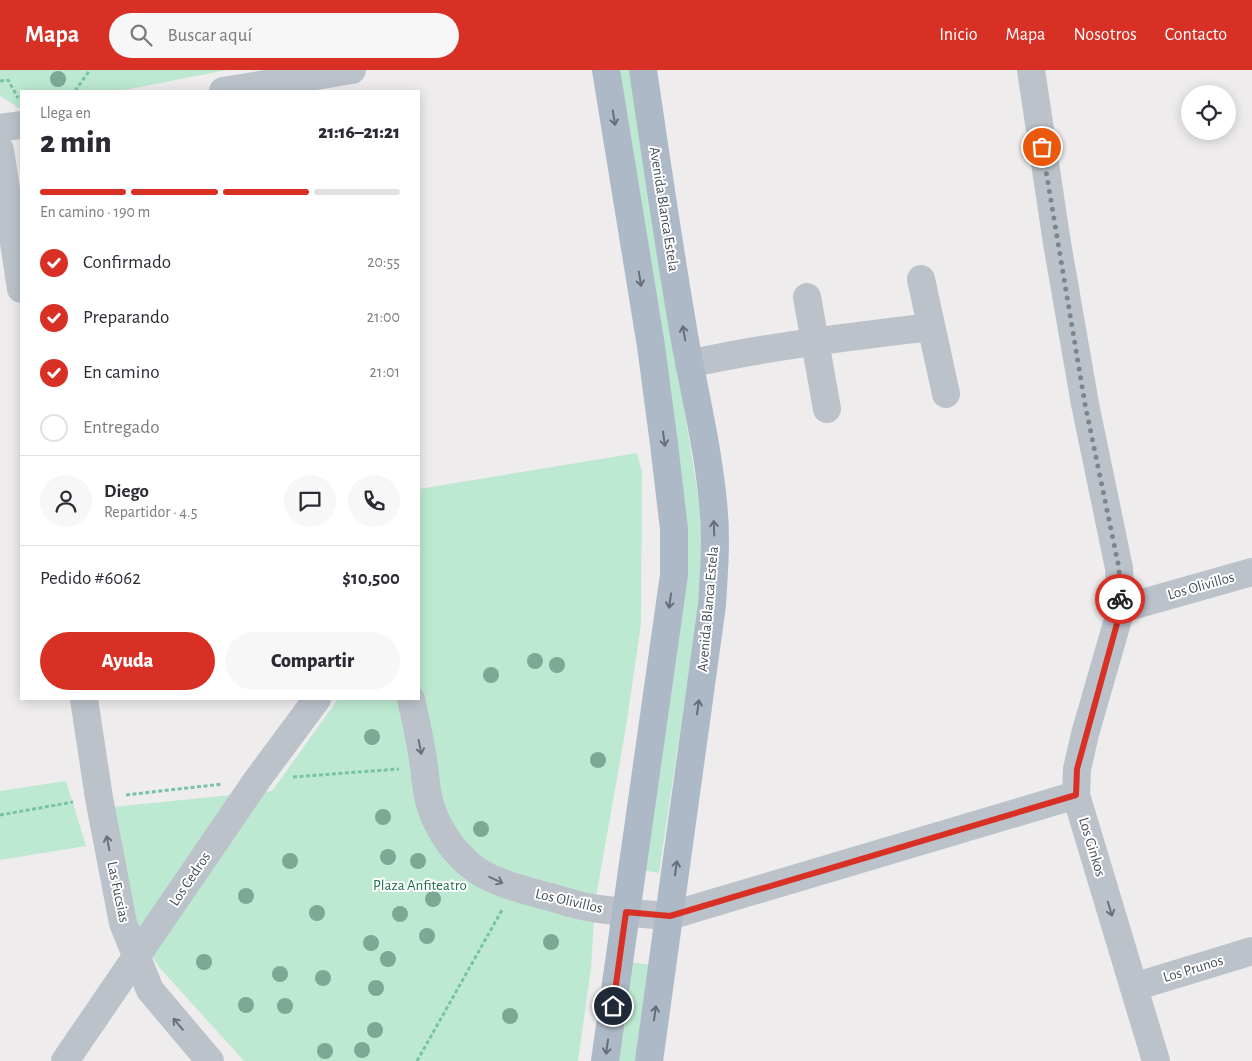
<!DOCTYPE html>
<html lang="es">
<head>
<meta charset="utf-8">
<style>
  :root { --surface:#fff; --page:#f7f7f7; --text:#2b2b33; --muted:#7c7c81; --line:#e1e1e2; --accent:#d93025 }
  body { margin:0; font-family:"Alegreya Sans",sans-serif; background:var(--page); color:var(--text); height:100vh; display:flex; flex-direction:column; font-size:19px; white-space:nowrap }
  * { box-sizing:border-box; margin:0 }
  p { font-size:16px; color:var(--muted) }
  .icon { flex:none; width:28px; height:28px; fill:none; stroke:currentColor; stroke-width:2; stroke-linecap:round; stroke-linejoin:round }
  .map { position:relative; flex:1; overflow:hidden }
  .details { position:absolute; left:20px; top:20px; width:400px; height:610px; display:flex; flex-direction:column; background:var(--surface); border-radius:0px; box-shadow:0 2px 12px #0003 }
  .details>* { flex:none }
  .fabs { position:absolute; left:1181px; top:15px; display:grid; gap:10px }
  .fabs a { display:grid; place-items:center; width:55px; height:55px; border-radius:50%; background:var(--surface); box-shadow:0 2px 12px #0003; font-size:25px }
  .pin { position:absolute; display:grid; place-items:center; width:42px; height:42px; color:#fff; margin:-21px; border:2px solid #fff; border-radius:50%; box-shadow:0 1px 5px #0007 }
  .courier { position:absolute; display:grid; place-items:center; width:50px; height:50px; margin:-25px; border:4px solid #d93025; border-radius:50%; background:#fff; color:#222; box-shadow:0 1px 6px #0007 }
  .headline em { font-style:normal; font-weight:800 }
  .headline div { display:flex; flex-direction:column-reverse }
  .headline { display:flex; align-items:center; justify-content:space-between; height:85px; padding:0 20px }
  h1 { font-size:32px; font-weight:800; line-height:38px }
  .bar { display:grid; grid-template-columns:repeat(4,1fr); gap:8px 5px; align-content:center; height:60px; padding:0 20px }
  .bar i { height:6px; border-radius:4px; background:var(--line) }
  .bar .selected { background:var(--accent) }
  .bar p { grid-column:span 4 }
  .line { display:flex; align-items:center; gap:12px; padding:0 20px; border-top:1px solid var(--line) }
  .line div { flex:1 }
  .round { display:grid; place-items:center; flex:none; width:52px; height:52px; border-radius:26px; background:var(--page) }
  ol { padding:0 20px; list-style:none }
  li { display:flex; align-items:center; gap:15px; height:55px }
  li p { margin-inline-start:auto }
  li .icon { padding:5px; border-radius:50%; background:var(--accent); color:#fff; stroke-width:4 }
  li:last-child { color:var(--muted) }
  li i { width:28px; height:28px; border:2px solid var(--line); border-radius:50% }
  .button { display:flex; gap:10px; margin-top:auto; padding:10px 20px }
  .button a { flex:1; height:58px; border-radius:30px; background:var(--accent); color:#fff; font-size:20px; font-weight:800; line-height:58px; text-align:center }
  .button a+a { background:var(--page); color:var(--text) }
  header { display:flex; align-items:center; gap:30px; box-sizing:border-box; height:70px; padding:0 25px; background:var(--accent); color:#fff }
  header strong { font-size:24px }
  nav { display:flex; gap:28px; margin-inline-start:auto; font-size:18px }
  .search { width:350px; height:45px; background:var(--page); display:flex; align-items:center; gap:12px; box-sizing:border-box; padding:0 18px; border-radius:28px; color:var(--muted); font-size:19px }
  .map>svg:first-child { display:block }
</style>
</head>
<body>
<header>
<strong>Mapa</strong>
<div class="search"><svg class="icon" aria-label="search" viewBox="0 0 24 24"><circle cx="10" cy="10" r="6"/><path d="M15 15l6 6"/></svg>Buscar aquí</div>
<nav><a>Inicio</a><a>Mapa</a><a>Nosotros</a><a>Contacto</a></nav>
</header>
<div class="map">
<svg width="1252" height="991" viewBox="0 0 1252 991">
  <rect width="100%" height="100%" fill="#eeecec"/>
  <path fill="#bde9d2" d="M0 0H227L119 21H21V39L0 26Z
    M613 0H631L701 445V520L659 803 641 800 685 504Z
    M637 383 642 402 641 554 626 657 595 833 591 898 578 991H244L159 897 123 841 112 737 272 721 338 629H419V419Z
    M66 711 86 776 0 790V721Z
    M627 892 653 895 640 991H613Z"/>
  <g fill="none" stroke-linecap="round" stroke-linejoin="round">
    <path stroke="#79c3a5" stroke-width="3" stroke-dasharray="4 2.5" stroke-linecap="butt" d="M0 11 8 10 18 28
      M75 21 90 0
      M293 707 399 699
      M126 725 222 714
      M0 745 73 732
      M417 991 502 840"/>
    <path stroke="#bbc2ca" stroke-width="28" d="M1031 0 1057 173 1085 334 1119 498 1121 539 1085 664 1077 699 1076 725 1156 991
      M223 21 352 0
      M0 58 21 55
      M0 80 21 219
      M921 209 946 324
      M807 227 827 339
      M689 294C769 276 850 267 931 257
      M1121 539 1252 502
      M84 629 99 728 123 853 150 920 210 991
      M411 629C416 651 421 674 424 696 426 714 427 731 435 748 445 770 461 790 481 803 500 814 521 819 542 825 555 828 569 833 582 836 611 842 640 844 669 846L1076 725
      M1134 917 1252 881
      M65 991 257 710 317 629"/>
    <path stroke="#aeb9c8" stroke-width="28" d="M643 0C656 89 669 177 684 265 694 321 708 377 713 433 717 467 714 501 712 535L649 991
      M605 991 674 505V459L664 374 651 276 606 0"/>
  </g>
  <g fill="#7ca896">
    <circle cx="58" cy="9" r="8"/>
    <circle cx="535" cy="591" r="8"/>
    <circle cx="557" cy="595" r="8"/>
    <circle cx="491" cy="605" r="8"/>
    <circle cx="372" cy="667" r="8"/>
    <circle cx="598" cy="690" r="8"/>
    <circle cx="383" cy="747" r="8"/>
    <circle cx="481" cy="759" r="8"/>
    <circle cx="388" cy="787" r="8"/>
    <circle cx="290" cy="791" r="8"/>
    <circle cx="418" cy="791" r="8"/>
    <circle cx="246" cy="826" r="8"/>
    <circle cx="433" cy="829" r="8"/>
    <circle cx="317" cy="843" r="8"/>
    <circle cx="400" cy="844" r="8"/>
    <circle cx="427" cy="866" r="8"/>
    <circle cx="551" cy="872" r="8"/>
    <circle cx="371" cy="873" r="8"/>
    <circle cx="388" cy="889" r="8"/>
    <circle cx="204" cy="892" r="8"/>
    <circle cx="280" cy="904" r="8"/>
    <circle cx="323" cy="908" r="8"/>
    <circle cx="376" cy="918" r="8"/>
    <circle cx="246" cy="935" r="8"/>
    <circle cx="285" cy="936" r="8"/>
    <circle cx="510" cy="946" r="8"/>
    <circle cx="375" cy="960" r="8"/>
    <circle cx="362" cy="980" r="8"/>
    <circle cx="325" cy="981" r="8"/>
  </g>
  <defs><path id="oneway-shaft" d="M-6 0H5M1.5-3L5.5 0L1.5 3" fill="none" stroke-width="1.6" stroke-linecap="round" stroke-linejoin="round" transform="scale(1.25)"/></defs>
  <g stroke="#656e79">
    <use href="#oneway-shaft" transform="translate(614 48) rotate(81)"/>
    <use href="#oneway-shaft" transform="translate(640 209) rotate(81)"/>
    <use href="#oneway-shaft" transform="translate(684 263) rotate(-100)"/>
    <use href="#oneway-shaft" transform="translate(664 369) rotate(82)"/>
    <use href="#oneway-shaft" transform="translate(714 458) rotate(-92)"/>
    <use href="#oneway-shaft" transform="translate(670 531) rotate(98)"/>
    <use href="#oneway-shaft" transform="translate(698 637) rotate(-82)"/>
    <use href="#oneway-shaft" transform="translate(676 798) rotate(-82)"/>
    <use href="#oneway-shaft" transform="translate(655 943) rotate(-82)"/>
    <use href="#oneway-shaft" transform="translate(607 977) rotate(98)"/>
  </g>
  <g stroke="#69717a">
    <use href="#oneway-shaft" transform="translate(420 677) rotate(79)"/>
    <use href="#oneway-shaft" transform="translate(108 773) rotate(-101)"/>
    <use href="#oneway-shaft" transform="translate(496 810) rotate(25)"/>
    <use href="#oneway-shaft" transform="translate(1110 839) rotate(73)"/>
    <use href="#oneway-shaft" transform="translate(178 954) rotate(-130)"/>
  </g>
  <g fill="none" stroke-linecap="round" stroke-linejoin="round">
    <path stroke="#81858b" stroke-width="5" stroke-dasharray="0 9" d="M1042 77 1085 334 1119 498 1120 529"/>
    <path stroke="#d93025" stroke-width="6" d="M613 936 626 842 670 846 1076 725 1077 699 1121 539 1120 529"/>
  </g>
  <g text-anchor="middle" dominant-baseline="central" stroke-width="4" stroke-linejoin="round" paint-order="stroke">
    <g font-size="15" fill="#464e57" stroke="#fff">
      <text transform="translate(664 139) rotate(81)">Avenida Blanca Estela</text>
      <text transform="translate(1201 516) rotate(-16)">Los Olivillos</text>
      <text transform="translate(708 539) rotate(-85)">Avenida Blanca Estela</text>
      <text transform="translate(1092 777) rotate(73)">Los Ginkos</text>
      <text transform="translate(190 809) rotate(-56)">Los Cedros</text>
      <text transform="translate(118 822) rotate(78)">Las Fucsias</text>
      <text transform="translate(569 831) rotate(13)">Los Olivillos</text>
      <text transform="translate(1193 899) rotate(-17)">Los Prunos</text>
    </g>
    <g font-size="15" fill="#1f704f" stroke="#fff">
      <text x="420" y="815">Plaza Anfiteatro</text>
    </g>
  </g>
</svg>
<div class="fabs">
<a><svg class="icon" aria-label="locate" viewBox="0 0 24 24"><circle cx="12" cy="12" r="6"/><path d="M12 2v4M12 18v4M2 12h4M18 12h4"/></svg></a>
</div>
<div class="pin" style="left:1042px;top:77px;background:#ea580c"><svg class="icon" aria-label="bag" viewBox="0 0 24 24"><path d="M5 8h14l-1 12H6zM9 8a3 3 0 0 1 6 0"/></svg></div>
<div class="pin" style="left:613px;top:936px;background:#1f2937"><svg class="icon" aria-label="home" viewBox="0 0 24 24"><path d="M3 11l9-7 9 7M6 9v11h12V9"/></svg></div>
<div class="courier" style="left:1120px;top:529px"><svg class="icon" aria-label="bike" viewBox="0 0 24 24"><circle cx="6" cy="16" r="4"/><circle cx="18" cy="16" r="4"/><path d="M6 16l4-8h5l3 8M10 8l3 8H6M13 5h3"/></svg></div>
<section class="details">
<div class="headline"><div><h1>2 min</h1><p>Llega en</p></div><em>21:16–21:21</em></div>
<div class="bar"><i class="selected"></i><i class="selected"></i><i class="selected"></i><i></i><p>En camino · 190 m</p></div>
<ol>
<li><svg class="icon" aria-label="check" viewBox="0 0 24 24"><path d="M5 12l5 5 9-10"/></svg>Confirmado<p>20:55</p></li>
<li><svg class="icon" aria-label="check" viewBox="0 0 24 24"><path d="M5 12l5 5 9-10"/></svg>Preparando<p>21:00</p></li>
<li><svg class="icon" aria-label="check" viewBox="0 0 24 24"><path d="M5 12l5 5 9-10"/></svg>En camino<p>21:01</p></li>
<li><i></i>Entregado</li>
</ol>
<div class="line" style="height:90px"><a class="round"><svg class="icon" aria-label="person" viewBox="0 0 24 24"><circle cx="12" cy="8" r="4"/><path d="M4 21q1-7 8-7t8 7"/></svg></a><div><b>Diego</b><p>Repartidor · 4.5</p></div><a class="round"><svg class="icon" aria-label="chat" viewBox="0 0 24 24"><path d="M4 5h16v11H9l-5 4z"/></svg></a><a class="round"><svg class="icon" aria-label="phone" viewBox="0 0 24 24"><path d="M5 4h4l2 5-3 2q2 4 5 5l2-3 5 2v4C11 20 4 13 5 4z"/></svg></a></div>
<div class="line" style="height:65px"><div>Pedido #6062</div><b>$10,500</b></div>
<div class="button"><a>Ayuda</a><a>Compartir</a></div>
</section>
</div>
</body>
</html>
